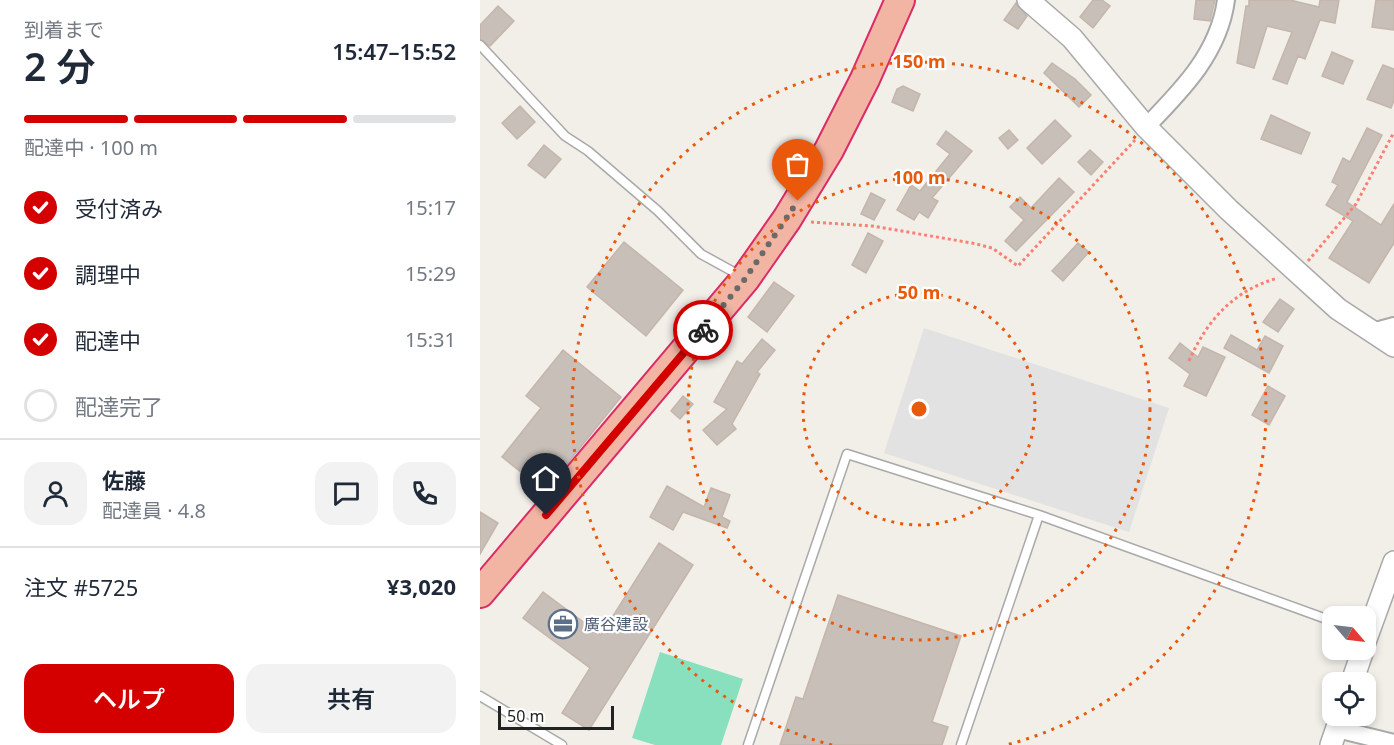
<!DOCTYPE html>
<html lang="ja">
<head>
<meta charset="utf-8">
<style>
  :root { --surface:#fff; --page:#f2f2f3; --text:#1f2937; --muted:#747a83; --line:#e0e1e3; --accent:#d40000 }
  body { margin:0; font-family:"Noto Sans","Noto Sans JP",sans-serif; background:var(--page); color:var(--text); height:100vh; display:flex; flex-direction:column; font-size:22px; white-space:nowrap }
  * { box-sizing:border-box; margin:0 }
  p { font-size:20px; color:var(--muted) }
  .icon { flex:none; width:33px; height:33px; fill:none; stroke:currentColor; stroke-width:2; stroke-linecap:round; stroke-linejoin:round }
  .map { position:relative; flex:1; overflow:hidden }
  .sheet { display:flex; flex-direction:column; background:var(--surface); width:480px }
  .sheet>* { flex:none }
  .needle { width:39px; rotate:118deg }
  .fabs { position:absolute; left:842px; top:606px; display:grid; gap:12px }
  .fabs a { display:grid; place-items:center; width:54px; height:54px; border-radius:12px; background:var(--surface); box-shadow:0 3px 9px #0003; font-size:30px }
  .scale { position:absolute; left:18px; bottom:15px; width:116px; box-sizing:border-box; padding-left:6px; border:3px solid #222; border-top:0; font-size:16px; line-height:21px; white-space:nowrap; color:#222; -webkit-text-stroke:4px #fff; paint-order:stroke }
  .pin { position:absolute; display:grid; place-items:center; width:51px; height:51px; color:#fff; margin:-62px -26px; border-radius:50% 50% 50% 0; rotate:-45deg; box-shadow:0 0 6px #0007 }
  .pin .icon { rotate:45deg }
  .courier { position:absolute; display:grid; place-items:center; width:60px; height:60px; margin:-30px; border:4px solid #d40000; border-radius:50%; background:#fff; color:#222; box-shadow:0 2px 8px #0007 }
  .headline em { font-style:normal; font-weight:600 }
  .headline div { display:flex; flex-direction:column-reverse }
  .headline { display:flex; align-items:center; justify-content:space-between; height:102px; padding:0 24px }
  h1 { font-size:39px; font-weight:600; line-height:45px }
  .bar { display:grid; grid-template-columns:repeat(4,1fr); gap:9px 6px; align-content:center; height:72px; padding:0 24px }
  .bar i { height:8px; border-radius:4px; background:var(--line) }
  .bar .active { background:var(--accent) }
  .bar p { grid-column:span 4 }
  .line { display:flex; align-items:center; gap:15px; padding:0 24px; border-top:2px solid var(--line) }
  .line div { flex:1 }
  .round { display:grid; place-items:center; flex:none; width:63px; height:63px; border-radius:18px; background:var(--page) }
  ol { padding:0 24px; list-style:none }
  li { display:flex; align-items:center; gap:18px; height:66px }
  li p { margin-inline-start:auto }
  li .icon { padding:6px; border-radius:50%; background:var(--accent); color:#fff; stroke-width:4 }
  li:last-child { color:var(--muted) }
  li i { width:33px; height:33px; border:3px solid var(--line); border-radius:50% }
  .action { display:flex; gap:12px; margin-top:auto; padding:12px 24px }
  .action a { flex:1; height:69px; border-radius:18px; background:var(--accent); color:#fff; font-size:24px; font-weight:600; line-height:69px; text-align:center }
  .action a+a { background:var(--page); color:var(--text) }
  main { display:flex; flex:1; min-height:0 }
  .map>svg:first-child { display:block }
</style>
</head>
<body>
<main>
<section class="sheet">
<div class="headline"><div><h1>2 分</h1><p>到着まで</p></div><em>15:47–15:52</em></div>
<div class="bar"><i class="active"></i><i class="active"></i><i class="active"></i><i></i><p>配達中 · 100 m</p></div>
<ol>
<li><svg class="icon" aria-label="check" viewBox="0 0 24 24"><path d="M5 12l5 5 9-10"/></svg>受付済み<p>15:17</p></li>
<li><svg class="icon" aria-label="check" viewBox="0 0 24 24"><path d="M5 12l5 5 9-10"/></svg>調理中<p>15:29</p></li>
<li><svg class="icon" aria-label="check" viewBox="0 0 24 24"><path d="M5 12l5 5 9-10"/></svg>配達中<p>15:31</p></li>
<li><i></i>配達完了</li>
</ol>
<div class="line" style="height:108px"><a class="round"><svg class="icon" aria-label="person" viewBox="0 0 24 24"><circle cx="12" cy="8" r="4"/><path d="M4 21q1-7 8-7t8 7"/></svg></a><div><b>佐藤</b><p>配達員 · 4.8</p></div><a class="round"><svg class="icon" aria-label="chat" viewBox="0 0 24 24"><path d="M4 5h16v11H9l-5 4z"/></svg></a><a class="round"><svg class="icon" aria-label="phone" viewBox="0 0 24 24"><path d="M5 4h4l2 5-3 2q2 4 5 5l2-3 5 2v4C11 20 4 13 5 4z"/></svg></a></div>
<div class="line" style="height:78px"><div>注文 #5725</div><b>¥3,020</b></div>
<div class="action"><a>ヘルプ</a><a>共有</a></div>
</section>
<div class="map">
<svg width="914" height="745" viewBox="0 0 914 745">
  <rect width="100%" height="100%" fill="#f2efe9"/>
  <path fill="#88e0be" d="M180 652 263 679 241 745H175L152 738Z"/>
  <path fill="#e2e2e2" d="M444 328 689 408 649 532 404 453Z"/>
  <path fill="#c7bfb8" stroke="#c4b6ab" stroke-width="1.5" d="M613 0H622L630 6 613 28 600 17Z
    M716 0H735L730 21 714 19Z
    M769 0H810L839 7 840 0H859L855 23 840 20 825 59 818 56 807 84 793 79 812 32 787 26 774 68 757 63 766 6H769Z
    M896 0H914V30L892 27Z
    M536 3 547 16 538 29 524 20Z
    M18 6 34 21 10 46 0 39V25Z
    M852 52 873 61 863 84 842 76Z
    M572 63 595 79 611 95 599 107 564 73Z
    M903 65 914 69V100L911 108 887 99Z
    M423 86 440 94 433 111 412 102 417 89Z
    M40 106 55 122 37 139 22 123Z
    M791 115 830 133 821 154 781 139Z
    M575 120 591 136 562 164 547 148Z
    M887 128 902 135 867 202 901 225 914 204V243L889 283 849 258 873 221 846 205 858 185 852 182 863 158 870 162Z
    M529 130 538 140 528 149 519 138Z
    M466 131 492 151 452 198 458 201 448 218 439 212 434 220 417 210 431 185 440 191 470 154 457 144Z
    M64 145 81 159 65 178 48 165Z
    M610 150 623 162 611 175 598 162Z
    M579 178 594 192 536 251 525 241 544 220 530 207 540 197 551 208Z
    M391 193 405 200 394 220 381 214Z
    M388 233 403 241 386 273 372 265Z
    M144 242 203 290 166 336 107 287Z
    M598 243 609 252 583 281 572 271Z
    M294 282 314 296 287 332 268 317Z
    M800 299 814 309 798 332 783 322Z
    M751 335 777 350 785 336 803 346 789 373 744 348Z
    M282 339 295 350 277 372 280 374 252 424 256 429 237 445 223 430 247 409 234 402 257 361 262 364Z
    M700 343 718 357 723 347 745 357 726 396 704 386 710 374 689 358Z
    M83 350 141 397 65 491 22 457 61 408 46 396Z
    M788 386 805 396 789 425 772 415Z
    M203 396 213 404 200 419 191 411Z
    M187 486 224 507 231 488 250 495 242 517 250 521 247 528 203 512 193 530 170 517Z
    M0 512 18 523 0 554Z
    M179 543 213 565 109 730 82 713 110 668 43 618 63 592 121 635Z
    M358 595 481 636 452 722 468 727 462 745H300L316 697 323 699Z"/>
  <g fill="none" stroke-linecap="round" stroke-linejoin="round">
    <g stroke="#a9a9a9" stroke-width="11">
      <path id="service" d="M0 45 85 136 108 151 178 211 221 254 261 276
        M0 696 82 745
        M268 745 367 454 559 515 852 621
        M481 745 559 515"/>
    </g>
    <g stroke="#a9a9a9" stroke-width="20">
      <path id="minor" d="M666 127C702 90 739 53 746 0
        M892 332 914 326
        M857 729 914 743"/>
    </g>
    <g stroke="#a9a9a9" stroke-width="24">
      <path id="tertiary" d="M548 0 592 38 666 127 749 210 858 309 914 346
        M885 642 914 562
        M872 682 883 650
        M851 745 861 716"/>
    </g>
    <g stroke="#dc2a67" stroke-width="32">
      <path id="trunk" d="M0 593 265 279 307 219 349 150 385 79 420 0"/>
    </g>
    <path stroke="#fa8072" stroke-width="3" stroke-dasharray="3 3" stroke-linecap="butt" d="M331 222 392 226 492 243 512 248 538 266 655 140
      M828 261 876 204 914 132
      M709 361C727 320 754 290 798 278"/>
    <use href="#service" stroke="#fff" stroke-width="8"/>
    <use href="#minor" stroke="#fff" stroke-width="16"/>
    <use href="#tertiary" stroke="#fff" stroke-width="21"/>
    <use href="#trunk" stroke="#f2b4a3" stroke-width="28"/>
  </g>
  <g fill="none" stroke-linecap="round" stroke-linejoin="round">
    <path stroke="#6b6a68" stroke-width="6" stroke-dasharray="0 10.8" d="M223 330 265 279 318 201"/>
    <path stroke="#d40000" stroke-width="8" d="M66 515 223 330"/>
  </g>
  <g fill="none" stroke="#e8590c" stroke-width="3" stroke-dasharray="3 6">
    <circle cx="439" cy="409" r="116"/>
    <circle cx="439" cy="409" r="231"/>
    <path d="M352 745A347 347 0 1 1 526 745"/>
  </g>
  <defs>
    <g id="office-ring" transform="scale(1.5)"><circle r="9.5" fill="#fff" stroke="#5c6f8a" stroke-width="1.5"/><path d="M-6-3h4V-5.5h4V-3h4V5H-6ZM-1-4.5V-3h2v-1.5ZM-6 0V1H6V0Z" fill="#5c6f8a"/></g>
  </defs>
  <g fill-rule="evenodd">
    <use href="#office-ring" x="83" y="624"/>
  </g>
  <g text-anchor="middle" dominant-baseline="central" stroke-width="4.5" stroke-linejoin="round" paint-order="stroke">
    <g font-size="16" fill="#4e5e75" stroke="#fff" text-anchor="start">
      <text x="104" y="624">廣谷建設</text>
    </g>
  </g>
  <circle cx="439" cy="409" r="9" fill="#e8590c" stroke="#fff" stroke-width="3"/>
  <g font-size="18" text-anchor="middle" font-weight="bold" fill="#e8590c" stroke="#fff" stroke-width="4.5" stroke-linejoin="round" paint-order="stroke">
    <text x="439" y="68">150 m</text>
    <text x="439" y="184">100 m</text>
    <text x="439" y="299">50 m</text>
  </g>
</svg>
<div class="fabs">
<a><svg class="needle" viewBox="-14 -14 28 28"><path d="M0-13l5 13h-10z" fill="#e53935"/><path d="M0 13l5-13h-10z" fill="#747a83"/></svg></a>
<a><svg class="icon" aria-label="locate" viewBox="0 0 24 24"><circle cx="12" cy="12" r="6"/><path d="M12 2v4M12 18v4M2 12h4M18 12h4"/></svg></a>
</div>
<div class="scale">50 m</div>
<div class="pin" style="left:318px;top:201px;background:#ea580c"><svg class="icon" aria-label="bag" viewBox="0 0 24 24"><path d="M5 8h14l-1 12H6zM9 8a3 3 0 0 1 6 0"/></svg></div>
<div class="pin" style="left:66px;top:515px;background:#1f2937"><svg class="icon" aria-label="home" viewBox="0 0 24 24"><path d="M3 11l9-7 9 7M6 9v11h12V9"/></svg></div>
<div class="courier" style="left:223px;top:330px"><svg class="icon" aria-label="bike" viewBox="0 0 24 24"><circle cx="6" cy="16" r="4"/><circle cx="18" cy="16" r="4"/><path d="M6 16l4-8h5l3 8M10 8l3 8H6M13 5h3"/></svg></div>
</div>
</main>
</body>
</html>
